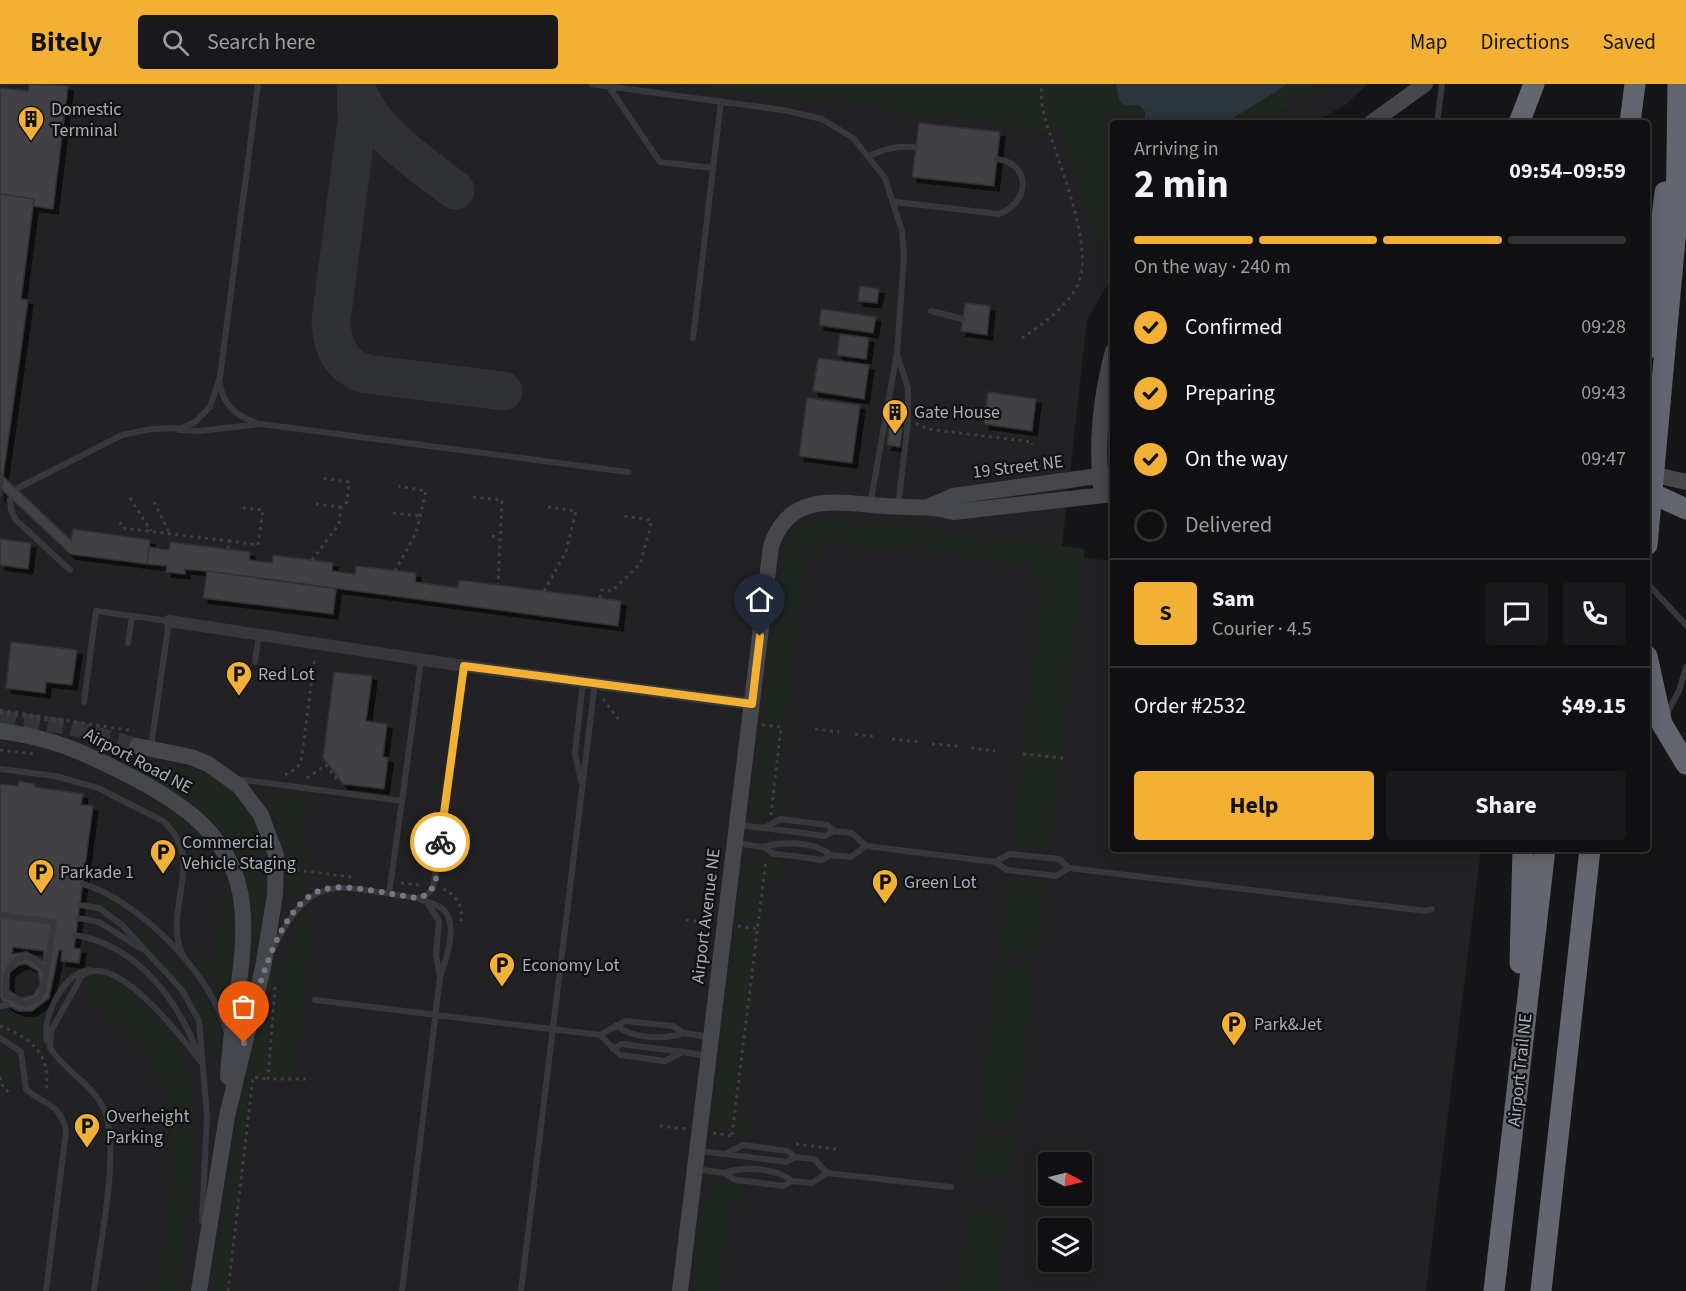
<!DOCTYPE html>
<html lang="en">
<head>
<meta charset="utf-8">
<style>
  :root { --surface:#101012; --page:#19191b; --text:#f1f3f6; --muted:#9c9d9f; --line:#303032; --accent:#f2b134 }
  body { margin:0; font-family:"Source Sans 3",sans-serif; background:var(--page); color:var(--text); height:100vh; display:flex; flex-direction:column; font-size:22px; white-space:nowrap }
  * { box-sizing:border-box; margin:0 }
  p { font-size:20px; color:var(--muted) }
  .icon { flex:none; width:33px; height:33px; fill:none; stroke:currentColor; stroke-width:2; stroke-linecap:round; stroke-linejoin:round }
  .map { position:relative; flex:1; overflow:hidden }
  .panel { position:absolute; left:1110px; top:36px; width:540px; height:732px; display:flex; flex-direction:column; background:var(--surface); border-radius:6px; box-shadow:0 3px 15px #0003,0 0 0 2px var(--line) }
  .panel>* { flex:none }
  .needle { width:39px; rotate:97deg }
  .fabs { position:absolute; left:1038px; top:1068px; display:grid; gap:12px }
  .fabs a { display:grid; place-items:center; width:54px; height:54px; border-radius:6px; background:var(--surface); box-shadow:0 3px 15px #0003,0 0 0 2px var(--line); font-size:30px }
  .pin { position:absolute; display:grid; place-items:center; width:51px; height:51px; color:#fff; margin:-62px -26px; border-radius:50% 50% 50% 0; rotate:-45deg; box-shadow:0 0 6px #0007 }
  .pin .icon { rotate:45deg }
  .courier { position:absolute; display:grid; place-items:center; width:60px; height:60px; margin:-30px; border:4px solid #f2b134; border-radius:50%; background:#fff; color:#222; box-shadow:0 2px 8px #0007 }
  .summary em { font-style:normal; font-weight:700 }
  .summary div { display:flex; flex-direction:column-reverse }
  .summary { display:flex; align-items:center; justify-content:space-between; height:102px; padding:0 24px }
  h1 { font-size:39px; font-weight:700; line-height:45px }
  .bar { display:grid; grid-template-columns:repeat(4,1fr); gap:9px 6px; align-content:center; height:72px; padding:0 24px }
  .bar i { height:8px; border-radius:4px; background:var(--line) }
  .bar .on { background:var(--accent) }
  .bar p { grid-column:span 4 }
  .line { display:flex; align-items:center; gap:15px; padding:0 24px; border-top:2px solid var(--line) }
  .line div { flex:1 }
  .round { display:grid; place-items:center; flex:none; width:63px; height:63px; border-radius:6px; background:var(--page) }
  ol { padding:0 24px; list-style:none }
  li { display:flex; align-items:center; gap:18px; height:66px }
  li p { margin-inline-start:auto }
  li .icon { padding:6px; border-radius:50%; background:var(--accent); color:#111; stroke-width:4 }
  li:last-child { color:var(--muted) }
  li i { width:33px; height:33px; border:3px solid var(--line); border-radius:50% }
  .primary-button { display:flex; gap:12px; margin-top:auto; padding:12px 24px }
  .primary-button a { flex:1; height:69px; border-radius:6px; background:var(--accent); color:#111; font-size:24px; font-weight:700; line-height:69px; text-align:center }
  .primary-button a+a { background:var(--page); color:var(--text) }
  header { display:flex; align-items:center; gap:36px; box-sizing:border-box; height:84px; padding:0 30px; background:var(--accent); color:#111 }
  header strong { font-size:28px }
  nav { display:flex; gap:33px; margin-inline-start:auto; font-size:21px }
  .search { width:420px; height:54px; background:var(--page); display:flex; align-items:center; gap:15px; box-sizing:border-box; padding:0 21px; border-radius:6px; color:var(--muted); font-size:22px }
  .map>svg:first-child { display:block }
</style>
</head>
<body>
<header>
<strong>Bitely</strong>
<div class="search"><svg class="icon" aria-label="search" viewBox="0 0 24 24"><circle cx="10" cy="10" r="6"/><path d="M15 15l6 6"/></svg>Search here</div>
<nav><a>Map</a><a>Directions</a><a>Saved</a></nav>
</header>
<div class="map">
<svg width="1686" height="1207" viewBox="0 0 1686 1207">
  <defs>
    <filter id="shadow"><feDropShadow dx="5" dy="5" stdDeviation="0" flood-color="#0009"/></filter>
  </defs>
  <rect width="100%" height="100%" fill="#161618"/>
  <path fill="#222225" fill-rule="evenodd" d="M0 0H1368L1346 20 1315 39H1113V191L1087 236 1061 471 1113 477V765H1481L1426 1207H0ZM1048 1078H1082V1112H1048ZM1048 1144H1082V1178H1048Z"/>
  <path fill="#1e261f" d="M685 0H1321L1267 39H1113V152L1098 163 1062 50Z
    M826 432 1085 465 1050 765 1012 760 1043 499 1030 497 1031 481 821 457 820 473 806 471 786 640 762 637 786 458C794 441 807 435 826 432Z
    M761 644 778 646 768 734 764 736 757 735 752 726Z
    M783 647 785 648 778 711 790 713 788 730 773 733Z
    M136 674C163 680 195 684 219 699 288 740 267 819 252 883H248C260 772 230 736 134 687Z
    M107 697C223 739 246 802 228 918L189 869 186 858 206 880 214 875 225 796C192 744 164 728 109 702L106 700Z
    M261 705 307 711 299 766 314 769 311 785 288 782 280 745Z
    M755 773H764L756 842 737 840 744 784 746 778Z
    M768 774 783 776 780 795 768 794 762 843 759 842Z
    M288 788 332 793 313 798 296 814 288 809Z
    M1008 796 1046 798 1037 872 1000 868Z
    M85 812 113 820 123 826C137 840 148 855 161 869 192 903 231 931 219 984L215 981 207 945 190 911 116 829 105 821 84 815Z
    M306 831 312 837V845L295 992H272C273 936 275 880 306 831Z
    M736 845 755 847 731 1046 712 1043Z
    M758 847 761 848 738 1038 752 1040 750 1051 734 1049Z
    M279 872 271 923 267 992 251 991 226 1207H213L239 1024 270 892Z
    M998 879 1035 884 1016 1043 979 1038Z
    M89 892C109 889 130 906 144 920 157 934 172 949 180 967 209 1026 185 1141 178 1207H158C171 1097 205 982 85 917L91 907 81 899Z
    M49 918 40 945 42 973 26 950 0 939V928L30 929Z
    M0 962C23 971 18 987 10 1006L4 1002 0 984Z
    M978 1050 1015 1054 1010 1096 973 1092Z
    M721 1098 744 1101 742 1118H730L719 1207H693L704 1112 711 1101Z
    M968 1126 1006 1131 997 1207H958Z"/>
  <path fill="#2c353c" d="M1116 0H1288L1225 39H1145V27L1138 21 1124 22 1119 15Z"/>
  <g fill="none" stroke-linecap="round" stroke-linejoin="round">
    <path stroke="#303135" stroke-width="39" d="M356 0 357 36 331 237C332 262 340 282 366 290L503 307
      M357 7C376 52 418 77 455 106"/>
  </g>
  <path fill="#404145" stroke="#303034" stroke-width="1.5" fill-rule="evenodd" filter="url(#shadow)" d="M29 0 68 2 53 125 33 122 34 115 0 110V4L28 7Z
    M919 39 1000 48 994 102 912 93Z
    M0 110 34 115 21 215 28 216 0 414Z
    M860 202 879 205 877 219 858 217Z
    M965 219 990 222 987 251 961 247Z
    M821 225 876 233 873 249 819 241Z
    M840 250 869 254 866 275 837 271Z
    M818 274 869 281 864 315 813 307Z
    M988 308 1036 315 1032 347 984 340Z
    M807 314 860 321 852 379 799 372Z
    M889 342 903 344 900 363 887 361Z
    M3 392 71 456 73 445 150 456 147 480 70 470 1 405Z
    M0 455 31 459 28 485 0 481Z
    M170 458 250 468 249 476 272 479 273 471 333 479 332 487 355 490 356 482 416 489 415 498 458 504 459 496 621 517 618 542 207 487 185 485V490L166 488 167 482 147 480 149 463 169 466Z
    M207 487 336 505 333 530 203 514Z
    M11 558 77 566 72 601 46 598 45 609 6 604Z
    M334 588 372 592 366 637 387 640 383 673 388 674 384 705 343 700 323 674Z
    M19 697 35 700V703L83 710 81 721 93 722 74 864 81 865 79 879 61 877 62 866H59L49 914 32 927H19L8 922 0 914V700L18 702ZM13 863 44 867 43 877 27 868 12 870ZM26 880 38 887 40 901 33 911 21 914 9 907V889L19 881Z"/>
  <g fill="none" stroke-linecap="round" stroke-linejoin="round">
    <path stroke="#333438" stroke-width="16" stroke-dasharray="16 8" stroke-linecap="butt" d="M0 634 70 643 137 662"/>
    <path stroke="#3d3f44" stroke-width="3" stroke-dasharray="3 4.5" stroke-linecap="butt" d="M1022 254C1042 241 1067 223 1078 200 1093 167 1065 96 1054 62 1047 41 1039 22 1042 0
      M916 339 927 345 1032 358V361
      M473 413 502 416 498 500
      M130 414 151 447
      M154 418 170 450
      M316 420 341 423
      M393 429 420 432
      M120 438 122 444 229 457
      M492 452 498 453
      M228 465 229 457 258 461 263 426 242 424
      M312 476 339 440 341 423 347 418 349 398 321 394
      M395 487 416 449 426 407 398 402
      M544 507 566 468 576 427 548 423
      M600 514 601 506 612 507 641 479C643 464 650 452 651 436L623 432
      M603 615 620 637
      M0 626 134 647
      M0 629 64 638
      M762 641 781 643 771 731
      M815 645 839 648
      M855 650 877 653
      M892 655 919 658
      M932 660 958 662
      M971 664 995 667
      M0 666 34 670
      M1023 670 1063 674
      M285 691 297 684 301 678 315 572
      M307 694 326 681 339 698
      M289 785 351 793
      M401 799 421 801
      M443 805C457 811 463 822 461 837
      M686 836 710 839
      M738 842 757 845
      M275 903 268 995H306
      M0 942C30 953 52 971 46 1006
      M0 993 3 1004 9 1008
      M660 1042 687 1045
      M713 1049 733 1052
      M732 1051 766 776
      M796 1060 836 1065
      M228 1207 253 993 268 995"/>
    <path stroke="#37383d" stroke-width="6" d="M591 0 783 26 822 35 853 54 885 94 902 147 904 172 897 269 870 421
      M609 3 660 78 713 84
      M1437 39 1442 0
      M870 72C886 64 898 62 916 63
      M895 118 999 130C1030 118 1032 80 997 75
      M931 227 963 235
      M693 254 721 17
      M897 270 908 304V337L898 423
      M220 300C223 320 236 332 255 338
      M179 346 199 347 261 340 628 388
      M18 404 122 351 151 345 181 344 195 338 210 323 220 293 258 0
      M10 416 11 426 16 436 70 486
      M1647 499 1686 541
      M128 559 132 532
      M255 578 259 550
      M84 618 96 527 169 537 151 663
      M1666 631 1679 607 1686 583
      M0 685 55 692 98 704 163 737C208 777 161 826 183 872
      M237 695 402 717 389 810
      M581 697 575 669 583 598
      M402 717 421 576
      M737 741 764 744 781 735 827 741 834 747 852 749 866 762 995 778 1007 786 1056 792 1069 784
      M764 744 825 752 834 747
      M735 759 763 763 774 770 794 772 822 776 831 771 851 773 866 762
      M763 763C782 757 814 757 831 771
      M995 778 1010 770 1059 775 1069 784 1426 827 1432 825
      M83 800C137 815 213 891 226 947
      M428 820 439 837 436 871 440 893
      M80 821 99 824 122 841 182 906 199 937 207 1032 202 1137
      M0 831 54 838 43 908 39 914 26 920 6 912C0 884 22 858 42 884
      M78 834 99 838 140 864
      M75 851C137 861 178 916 198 970
      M273 865C313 783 339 804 417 814L425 812 433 805 464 582
      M315 916 600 951 625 937 673 942 684 949 711 953
      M0 922 7 921
      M616 941C632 955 665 956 684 949
      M600 951 620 971 665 977 683 968 708 972
      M0 954 21 968 26 1005C43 1021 60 1018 66 1047L46 1207
      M47 957C41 934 64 888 89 886
      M613 965 622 960 683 968
      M699 1067 725 1070 743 1061 788 1067 795 1073 814 1075 827 1089 951 1103
      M726 1070 786 1078 795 1073
      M696 1085 724 1089 735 1096 754 1098 783 1102 792 1097 812 1099 827 1089
      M724 1089C743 1082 776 1084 792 1097
      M94 1207C99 1162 123 1059 102 1021 89 998 64 986 50 964L51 947 81 893C113 862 183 955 200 977
      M402 1207 440 893C446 876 459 840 443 825 437 820 428 818 421 816
      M521 1207 595 598"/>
    <path stroke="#37383d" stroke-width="12" d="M169 537 464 582 751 620"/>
    <path stroke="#45474d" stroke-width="16" d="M1371 39 1425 0
      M1647 389 1686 398
      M1101 402C1096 356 1101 312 1113 267
      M930 422 953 412 1113 390
      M0 647C51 654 79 666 124 689 180 717 235 752 242 821 248 876 230 937 228 993
      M137 662 191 673 208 680 239 702 261 731 276 771 275 811 263 884 227 1032 199 1207
      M680 1207 771 462C790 406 838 419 885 422 910 424 929 421 954 428L1113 410"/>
    <path stroke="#63666e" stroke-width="21" d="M1519 39 1534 0
      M1630 39 1635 0
      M1647 265 1665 108
      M1660 413 1686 425
      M1647 461 1676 145 1678 0
      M1647 572 1662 640 1686 680
      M1520 879 1523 765
      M1494 1207 1545 765
      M1541 1207 1590 765"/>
  </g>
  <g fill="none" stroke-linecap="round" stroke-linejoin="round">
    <path stroke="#757880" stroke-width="6" stroke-dasharray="0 10.8" d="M244 959C255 918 276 817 325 805 348 799 392 811 417 814 441 810 438 777 440 758"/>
    <path stroke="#f2b134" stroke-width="8" d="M440 758 464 582 752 620 760 552"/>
  </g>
  <defs>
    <g id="building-pin" transform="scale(1.35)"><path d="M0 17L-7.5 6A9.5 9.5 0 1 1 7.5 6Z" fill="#f2b134" stroke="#111113"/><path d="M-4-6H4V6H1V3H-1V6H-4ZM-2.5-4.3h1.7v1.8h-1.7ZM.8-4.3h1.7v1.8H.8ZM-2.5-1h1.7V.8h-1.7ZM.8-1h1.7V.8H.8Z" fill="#111"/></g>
    <g id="parking-pin" transform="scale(1.35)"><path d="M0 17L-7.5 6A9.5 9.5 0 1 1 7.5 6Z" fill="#f2b134" stroke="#111113"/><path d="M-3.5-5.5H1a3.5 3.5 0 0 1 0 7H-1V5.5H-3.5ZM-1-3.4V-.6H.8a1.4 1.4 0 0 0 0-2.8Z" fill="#111"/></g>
  </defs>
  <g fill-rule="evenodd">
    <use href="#building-pin" x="31" y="35"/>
    <use href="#building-pin" x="895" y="328"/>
    <use href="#parking-pin" x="239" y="590"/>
    <use href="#parking-pin" x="163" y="768"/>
    <use href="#parking-pin" x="41" y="788"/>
    <use href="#parking-pin" x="885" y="798"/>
    <use href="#parking-pin" x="502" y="881"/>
    <use href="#parking-pin" x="1234" y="940"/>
    <use href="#parking-pin" x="87" y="1042"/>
  </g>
  <g text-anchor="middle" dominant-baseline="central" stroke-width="4.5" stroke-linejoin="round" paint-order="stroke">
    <g font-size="18" fill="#a8adb8" stroke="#111113" text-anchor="start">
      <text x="51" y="25">Domestic<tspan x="51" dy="21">Terminal</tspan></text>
      <text x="914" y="328">Gate House</text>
      <text x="258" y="590">Red Lot</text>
      <text x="182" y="758">Commercial<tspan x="182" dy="21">Vehicle Staging</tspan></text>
      <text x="60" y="788">Parkade 1</text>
      <text x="904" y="798">Green Lot</text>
      <text x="522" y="881">Economy Lot</text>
      <text x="1254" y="940">Park&amp;Jet</text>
      <text x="106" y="1032">Overheight<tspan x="106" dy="21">Parking</tspan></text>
    </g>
    <g font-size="18" fill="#a8adb8" stroke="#111113">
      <text transform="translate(1018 383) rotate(-7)">19 Street NE</text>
      <text transform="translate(138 677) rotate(28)">Airport Road NE</text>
      <text transform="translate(706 832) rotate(-83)">Airport Avenue NE</text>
      <text transform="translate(1520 986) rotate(-84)">Airport Trail NE</text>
    </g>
  </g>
</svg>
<div class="fabs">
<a><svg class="needle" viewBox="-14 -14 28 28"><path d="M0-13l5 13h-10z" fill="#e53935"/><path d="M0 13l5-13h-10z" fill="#9c9d9f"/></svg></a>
<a><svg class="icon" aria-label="layers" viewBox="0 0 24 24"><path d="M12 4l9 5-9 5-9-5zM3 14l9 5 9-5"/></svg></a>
</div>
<div class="pin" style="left:244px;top:959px;background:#ea580c"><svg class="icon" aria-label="bag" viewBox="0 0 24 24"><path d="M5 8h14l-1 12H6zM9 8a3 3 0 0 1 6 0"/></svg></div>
<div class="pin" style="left:760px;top:552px;background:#1f2937"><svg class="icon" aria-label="home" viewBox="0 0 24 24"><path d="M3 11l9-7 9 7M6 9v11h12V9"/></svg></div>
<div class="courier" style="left:440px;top:758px"><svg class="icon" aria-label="bike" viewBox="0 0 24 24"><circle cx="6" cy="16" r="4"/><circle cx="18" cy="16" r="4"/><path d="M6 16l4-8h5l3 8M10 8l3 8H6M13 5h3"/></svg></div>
<section class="panel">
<div class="summary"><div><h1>2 min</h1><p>Arriving in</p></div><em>09:54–09:59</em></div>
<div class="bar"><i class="on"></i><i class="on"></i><i class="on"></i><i></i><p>On the way · 240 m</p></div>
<ol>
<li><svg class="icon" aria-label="check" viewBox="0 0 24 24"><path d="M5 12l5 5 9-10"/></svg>Confirmed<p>09:28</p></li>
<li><svg class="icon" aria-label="check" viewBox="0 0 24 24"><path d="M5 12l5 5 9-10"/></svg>Preparing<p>09:43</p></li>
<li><svg class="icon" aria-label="check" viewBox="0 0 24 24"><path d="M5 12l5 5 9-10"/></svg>On the way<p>09:47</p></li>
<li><i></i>Delivered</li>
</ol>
<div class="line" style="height:108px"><b class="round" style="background:var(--accent);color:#111">S</b><div><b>Sam</b><p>Courier · 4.5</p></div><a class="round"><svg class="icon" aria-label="chat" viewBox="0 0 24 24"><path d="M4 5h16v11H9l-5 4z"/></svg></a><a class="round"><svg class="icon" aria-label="phone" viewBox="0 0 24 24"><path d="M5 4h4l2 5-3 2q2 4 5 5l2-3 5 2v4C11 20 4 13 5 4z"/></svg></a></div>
<div class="line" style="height:78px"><div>Order #2532</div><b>$49.15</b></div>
<div class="primary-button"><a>Help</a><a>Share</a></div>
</section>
</div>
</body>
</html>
